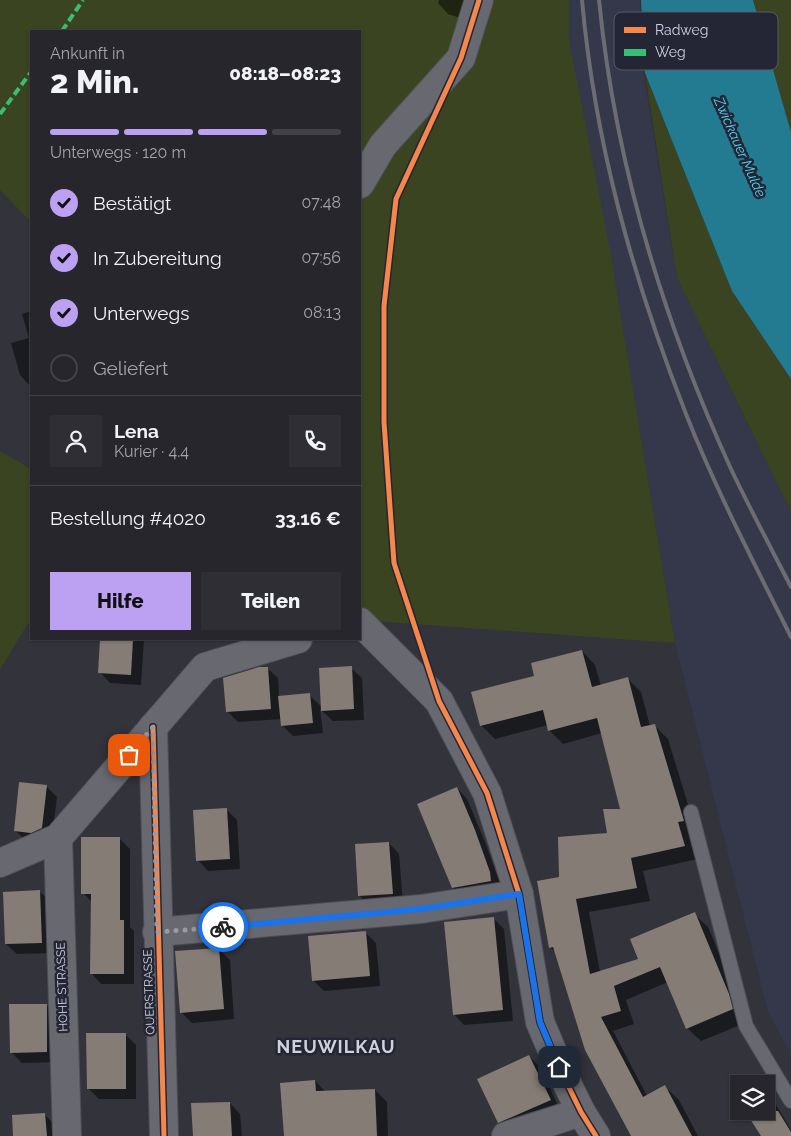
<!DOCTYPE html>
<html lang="de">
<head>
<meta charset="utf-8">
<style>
  :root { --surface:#26262c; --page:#2e2e34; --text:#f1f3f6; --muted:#a4a5a9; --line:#424348; --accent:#bca0f2 }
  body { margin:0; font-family:Raleway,sans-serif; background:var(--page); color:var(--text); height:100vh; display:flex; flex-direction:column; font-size:19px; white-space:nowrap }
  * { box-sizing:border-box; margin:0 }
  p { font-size:16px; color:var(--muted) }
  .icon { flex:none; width:28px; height:28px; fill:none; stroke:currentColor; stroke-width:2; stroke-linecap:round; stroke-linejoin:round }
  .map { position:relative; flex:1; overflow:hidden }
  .details { position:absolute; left:30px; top:30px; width:331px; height:610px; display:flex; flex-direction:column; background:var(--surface); border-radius:0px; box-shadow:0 1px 4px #0004,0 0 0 1px var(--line) }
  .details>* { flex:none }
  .tools { position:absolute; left:730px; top:1075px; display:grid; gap:10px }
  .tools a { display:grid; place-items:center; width:45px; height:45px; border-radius:0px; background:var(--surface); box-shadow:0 1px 4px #0004,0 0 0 1px var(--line); font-size:25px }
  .pin { position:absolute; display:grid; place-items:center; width:42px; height:42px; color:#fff; margin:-21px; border-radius:10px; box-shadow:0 2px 8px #0006 }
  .courier { position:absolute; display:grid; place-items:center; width:50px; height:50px; margin:-25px; border:4px solid #1a73e8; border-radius:50%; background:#fff; color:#222; box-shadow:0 1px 6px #0007 }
  .overview em { font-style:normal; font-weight:800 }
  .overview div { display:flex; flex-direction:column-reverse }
  .overview { display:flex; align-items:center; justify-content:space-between; height:85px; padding:0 20px }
  h1 { font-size:32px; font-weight:800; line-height:38px }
  .bar { display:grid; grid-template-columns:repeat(4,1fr); gap:8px 5px; align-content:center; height:60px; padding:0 20px }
  .bar i { height:6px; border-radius:4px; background:var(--line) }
  .bar .current { background:var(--accent) }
  .bar p { grid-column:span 4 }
  .line { display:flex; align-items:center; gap:12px; padding:0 20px; border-top:1px solid var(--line) }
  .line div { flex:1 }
  .round { display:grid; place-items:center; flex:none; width:52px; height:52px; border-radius:0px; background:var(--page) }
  ol { padding:0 20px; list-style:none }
  li { display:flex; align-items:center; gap:15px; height:55px }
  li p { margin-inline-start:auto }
  li .icon { padding:5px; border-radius:50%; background:var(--accent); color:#111; stroke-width:4 }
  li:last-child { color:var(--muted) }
  li i { width:28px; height:28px; border:2px solid var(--line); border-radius:50% }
  .primary-button { display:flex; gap:10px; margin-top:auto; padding:10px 20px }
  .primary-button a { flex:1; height:58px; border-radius:0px; background:var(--accent); color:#111; font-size:20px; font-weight:800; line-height:58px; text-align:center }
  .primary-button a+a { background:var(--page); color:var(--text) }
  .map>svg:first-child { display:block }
</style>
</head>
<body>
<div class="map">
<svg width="791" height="1136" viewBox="0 0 791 1136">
  <rect width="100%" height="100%" fill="#32333b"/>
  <path fill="#35374b" d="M569 0H640L644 77 677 278 791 512V1054L768 1012 675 643 617 294 569 39Z"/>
  <path fill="#3a4421" d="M0 0H569V39L610 250 675 643 360 620V31H31V222L0 190Z
    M753 0H791V132Z
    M645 73 732 291 791 379V512L677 278Z
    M0 451 31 469V622L27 625 0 670Z"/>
  <path fill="#237b91" d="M641 0H753L791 132V379L732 291 645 73Z"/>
  <path fill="#0007" d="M439 0H477L470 21 448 14 438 3Z
    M31 311V386H30L20 375 11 343 29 338 22 314Z
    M102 639H144L141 685 110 683 100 672Z
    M582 651 595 665 601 686 628 679 641 692 650 726 654 725 668 739 697 834 698 859 643 871 650 901 589 912 600 972 640 960 694 914 708 927 742 1008 745 1023 701 1041 687 1028 668 982 626 1000 634 1024 613 1031 647 1096 665 1087 679 1100 698 1136H632L556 953 550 947 560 878 608 834 621 810 602 733 563 744 549 730 548 725 495 739 481 725 536 677Z
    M267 668 278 678 279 697 309 695 322 707 351 668 362 678 364 720 333 721 320 709 323 733 293 736 282 725 281 719 238 722 227 711Z
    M46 786 57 797 52 838 26 841 15 830Z
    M457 788 467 799 485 842 500 883 464 899 453 888Z
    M226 809 237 820 240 869 208 871 198 860Z
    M119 838 130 849V927L134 931V984H101L91 973 92 902 83 893Z
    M389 843 399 854 403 904 370 906 359 895Z
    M40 892 51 902 52 953 17 954 6 944Z
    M493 918 504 929 513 1021 464 1025 454 1014Z
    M365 932 376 943 380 986 324 991 313 980Z
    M219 949 230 960 234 1019 192 1023 181 1012Z
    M46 1005 57 1015 58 1062 22 1063 11 1052Z
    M125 1034 136 1045V1099H99L89 1089Z
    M529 1056 540 1067 560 1110 509 1133 499 1123Z
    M315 1081 326 1092 375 1090 387 1102 388 1136H285Z
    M766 1093 772 1098 791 1130V1136H762L766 1111Z
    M230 1103 240 1114 242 1136H194Z
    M45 1115 55 1125 56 1136H15Z"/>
  <path fill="#857d75" d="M100 639H133L131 675 98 673Z
    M582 650 592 687 628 677 641 727 655 724 684 821 678 822 685 846 631 858 637 888 576 899 590 974 638 959 630 939 695 912 729 994 733 1009 686 1029 660 967 614 986 621 1011 601 1017 643 1097 665 1085 692 1136H631L585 1050 553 947 549 948 537 881 559 877 558 837 607 833 603 809H620L597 718 548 731 543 710 480 726 471 692 534 676 531 663Z
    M352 666 354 709 321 711 319 668Z
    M259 667H268L271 709 226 712 223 678Z
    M310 693 313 723 281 726 278 696Z
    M19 782 47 785 42 828 31 833 14 831Z
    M457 787 475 830 490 872 491 881 452 888 417 804Z
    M227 808 230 859 196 861 193 810Z
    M81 837H120V920H124V974H90L91 894H81Z
    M389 842 393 894 358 896 355 844Z
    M40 890 42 943 5 944 3 892Z
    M494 917 503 1010 453 1015 444 922Z
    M366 931 370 976 312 981 308 936Z
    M219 948 224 1009 180 1013 175 951Z
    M9 1004H47V1052L10 1053Z
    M86 1033H126V1089H87Z
    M529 1055 551 1100 498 1123 477 1079Z
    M315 1080 316 1091 375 1089 377 1136H284L280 1083Z
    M230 1102 232 1136H193L191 1103Z
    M745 1111H778L791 1132V1136H761Z
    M45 1113 47 1136H13L12 1115Z"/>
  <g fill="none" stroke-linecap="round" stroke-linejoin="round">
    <g stroke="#4e4f56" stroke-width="16">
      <path id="service" d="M691 812 746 1026 791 1101"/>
    </g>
    <g stroke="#4e4f56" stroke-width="30">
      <path id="minor" d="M153 727 164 1136
        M58 838 67 1136
        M0 863 58 838 205 667 298 639
        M157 932 421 909 519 894
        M506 1136 581 1112"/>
    </g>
    <g stroke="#4e4f56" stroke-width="30">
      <path id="tertiary" d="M360 184 383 145 461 58 479 0
        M360 622 439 701 487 793 519 894 540 1022 559 1067 581 1112 596 1136"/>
    </g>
    <use href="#service" stroke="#686970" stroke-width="14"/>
    <use href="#minor" stroke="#686970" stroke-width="28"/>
    <use href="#tertiary" stroke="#686970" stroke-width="28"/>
    <path stroke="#6c6c72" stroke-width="4" d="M582 0C595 144 633 279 686 414 716 490 754 563 791 637
      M599 0C615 163 663 320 731 469 750 509 771 548 791 587"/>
    <path stroke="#3abd76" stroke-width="4" stroke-dasharray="8 4" stroke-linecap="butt" d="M62 31 83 0
      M0 114 31 72"/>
    <g stroke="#242635" stroke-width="8">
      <path id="cycleway" d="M479 0 461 58 396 199 384 306V422L394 563 439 701 487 793 519 894 540 1022 559 1067 581 1112 596 1136
        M153 727 164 1136"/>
    </g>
    <use href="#cycleway" stroke="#f5874c" stroke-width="5"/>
  </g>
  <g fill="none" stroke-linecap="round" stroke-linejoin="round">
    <path stroke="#999aa3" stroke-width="5" stroke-dasharray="0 9" d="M129 755 153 727 157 932 223 927"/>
    <path stroke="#1a73e8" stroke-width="6" d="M223 927 421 909 519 894 540 1022 559 1067"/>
  </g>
  <g text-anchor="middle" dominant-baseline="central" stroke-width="5" stroke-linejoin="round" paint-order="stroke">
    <g font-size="12" fill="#d0d1db" stroke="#242635">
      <text transform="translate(62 987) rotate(-92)">HOHE STRASSE</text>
      <text transform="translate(149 992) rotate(-92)">QUERSTRASSE</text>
    </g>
    <g font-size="14" font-style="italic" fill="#51d4f7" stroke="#242635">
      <text transform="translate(740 147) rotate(66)">Zwickauer Mulde</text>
    </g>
    <g font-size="18" font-weight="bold" letter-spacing="1" fill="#d0d1db" stroke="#242635">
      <text x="336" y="1046">NEUWILKAU</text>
    </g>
  </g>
  <rect x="614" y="12" width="164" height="58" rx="8" fill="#242635" stroke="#585967" stroke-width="1"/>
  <rect x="624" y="27" width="22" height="6" fill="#f5874c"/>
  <rect x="624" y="49" width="22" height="7" fill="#3abd76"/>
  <g font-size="14" fill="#d0d1db">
    <text x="655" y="35">Radweg</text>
    <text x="655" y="57">Weg</text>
  </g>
</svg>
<div class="tools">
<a><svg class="icon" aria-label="layers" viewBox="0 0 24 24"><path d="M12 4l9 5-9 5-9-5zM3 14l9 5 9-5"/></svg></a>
</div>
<div class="pin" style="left:129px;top:755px;background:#ea580c"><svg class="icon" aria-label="bag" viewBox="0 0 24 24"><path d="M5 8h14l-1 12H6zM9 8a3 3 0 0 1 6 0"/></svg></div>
<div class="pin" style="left:559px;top:1067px;background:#1f2937"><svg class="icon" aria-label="home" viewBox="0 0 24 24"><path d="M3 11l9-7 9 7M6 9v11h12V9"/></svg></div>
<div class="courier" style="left:223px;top:927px"><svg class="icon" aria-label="bike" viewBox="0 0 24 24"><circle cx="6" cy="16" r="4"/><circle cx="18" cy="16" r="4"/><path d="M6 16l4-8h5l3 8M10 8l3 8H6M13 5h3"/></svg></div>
<section class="details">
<div class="overview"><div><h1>2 Min.</h1><p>Ankunft in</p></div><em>08:18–08:23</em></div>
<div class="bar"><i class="current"></i><i class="current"></i><i class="current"></i><i></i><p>Unterwegs · 120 m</p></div>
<ol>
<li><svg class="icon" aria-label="check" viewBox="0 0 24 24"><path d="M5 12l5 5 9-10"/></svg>Bestätigt<p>07:48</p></li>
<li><svg class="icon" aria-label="check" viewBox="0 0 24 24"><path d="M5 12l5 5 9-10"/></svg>In Zubereitung<p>07:56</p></li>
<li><svg class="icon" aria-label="check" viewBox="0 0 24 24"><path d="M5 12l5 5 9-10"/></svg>Unterwegs<p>08:13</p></li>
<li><i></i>Geliefert</li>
</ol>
<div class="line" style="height:90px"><a class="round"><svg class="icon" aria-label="person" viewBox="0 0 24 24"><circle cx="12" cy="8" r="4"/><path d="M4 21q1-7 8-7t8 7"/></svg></a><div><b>Lena</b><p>Kurier · 4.4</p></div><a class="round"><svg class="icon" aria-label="phone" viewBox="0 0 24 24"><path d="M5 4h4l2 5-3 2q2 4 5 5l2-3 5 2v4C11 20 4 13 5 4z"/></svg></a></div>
<div class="line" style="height:65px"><div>Bestellung #4020</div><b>33.16 €</b></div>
<div class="primary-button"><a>Hilfe</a><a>Teilen</a></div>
</section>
</div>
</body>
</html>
